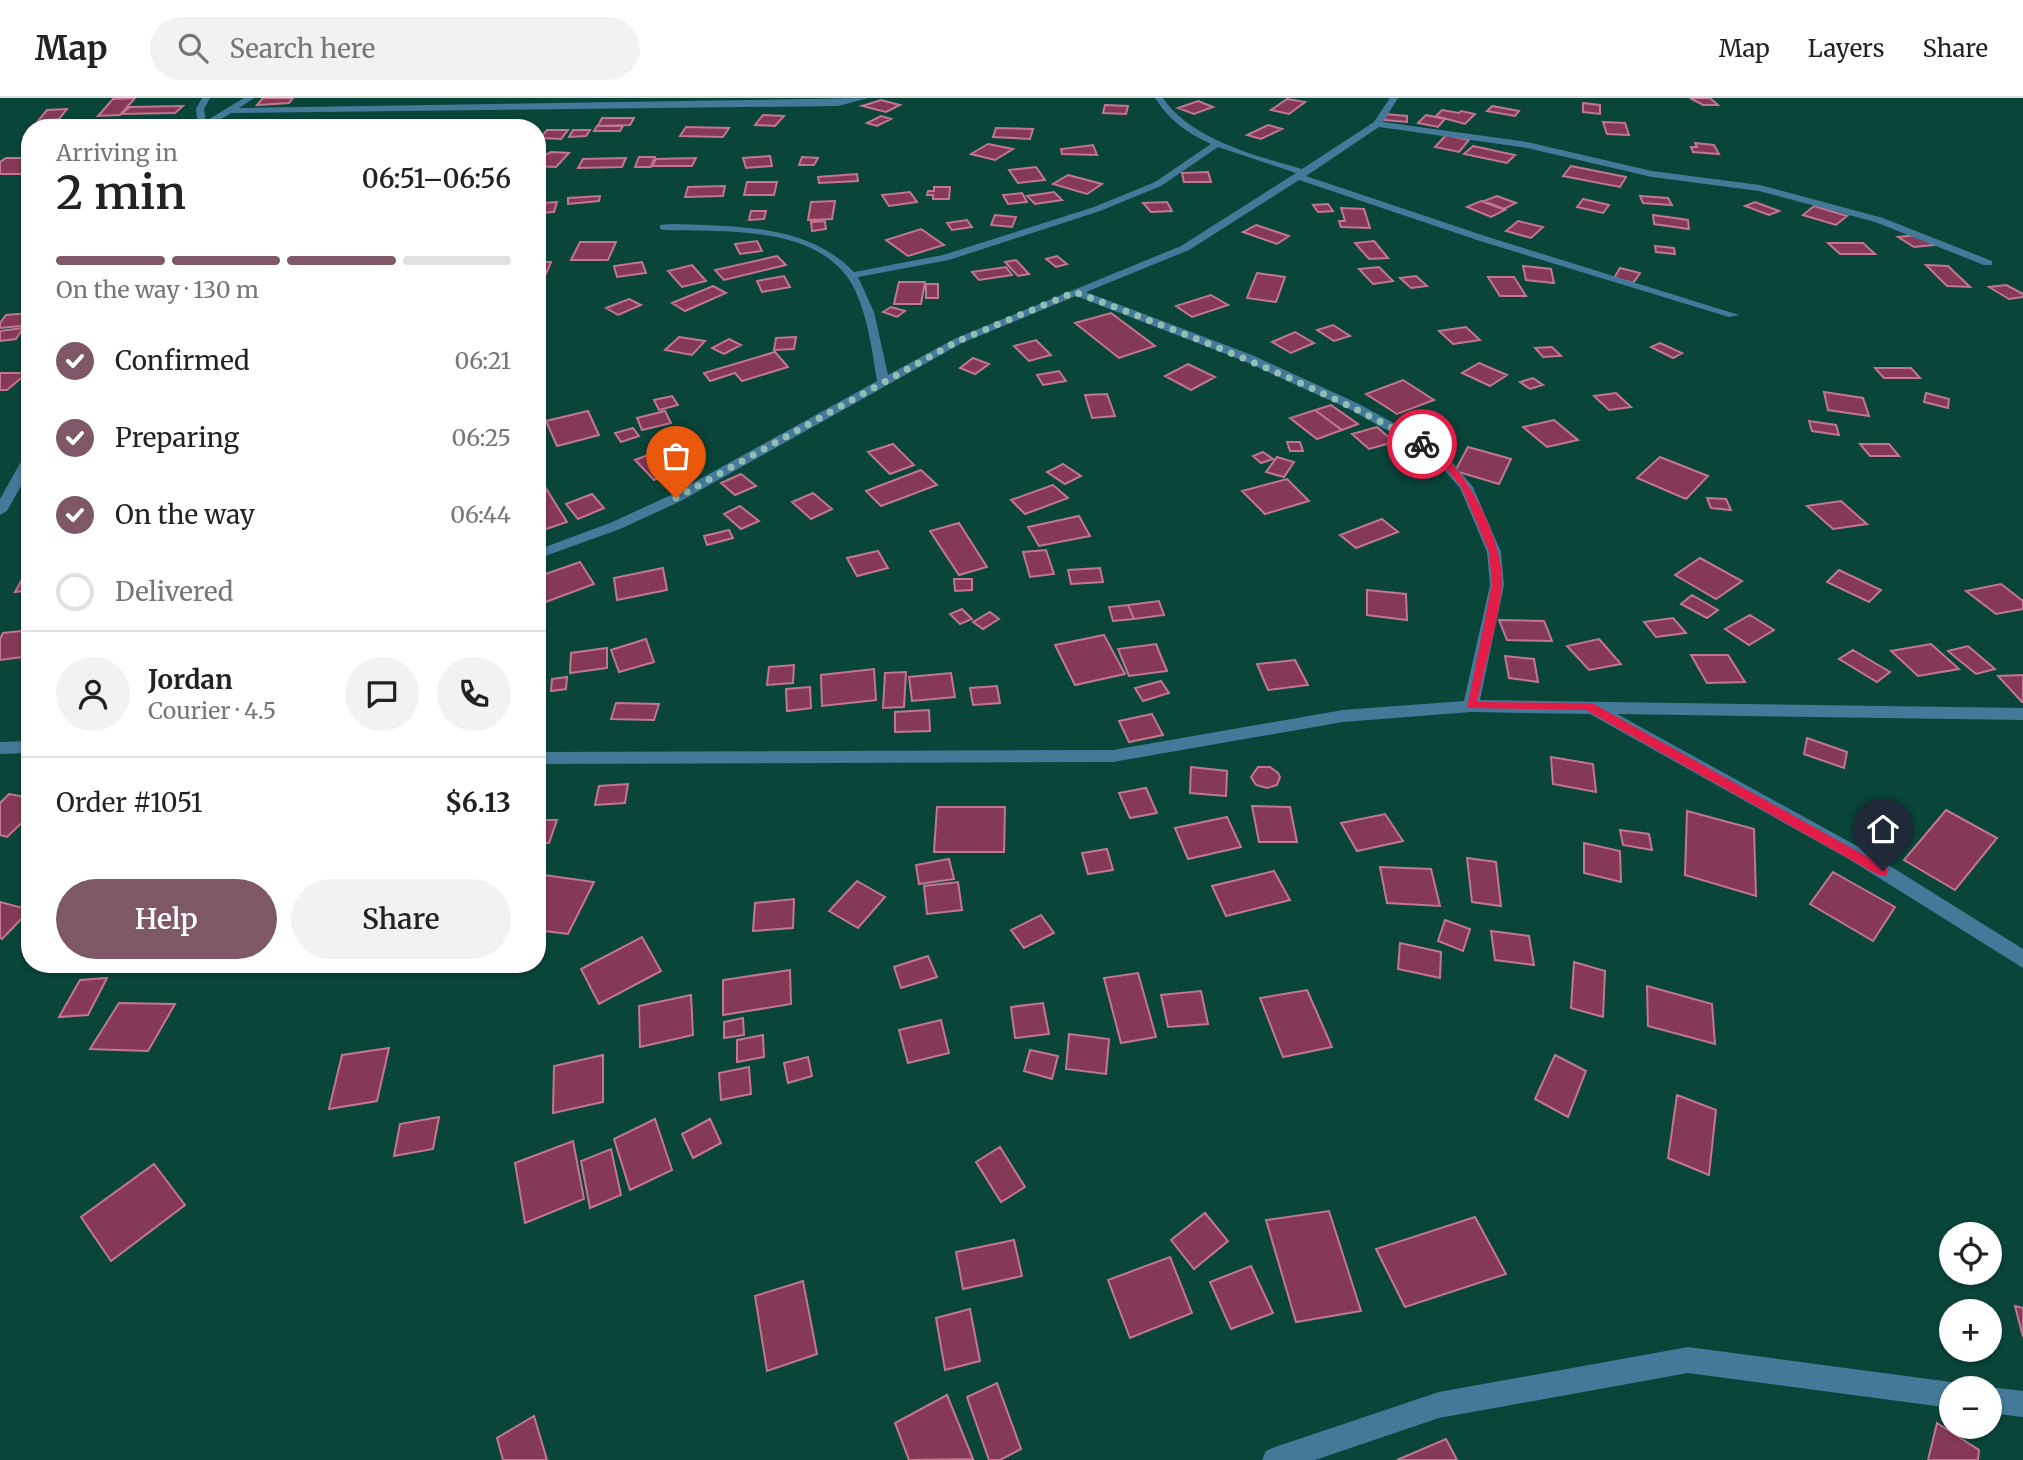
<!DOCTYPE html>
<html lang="en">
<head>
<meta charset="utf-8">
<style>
  :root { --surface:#fff; --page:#f2f2f2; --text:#222; --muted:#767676; --line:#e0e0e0; --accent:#7e5866 }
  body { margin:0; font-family:Merriweather,serif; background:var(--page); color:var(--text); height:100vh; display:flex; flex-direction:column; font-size:26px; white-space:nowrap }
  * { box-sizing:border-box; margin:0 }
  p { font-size:23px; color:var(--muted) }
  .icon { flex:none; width:38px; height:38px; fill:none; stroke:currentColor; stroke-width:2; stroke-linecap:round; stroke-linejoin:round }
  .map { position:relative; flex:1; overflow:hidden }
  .sheet { position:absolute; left:21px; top:21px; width:525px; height:854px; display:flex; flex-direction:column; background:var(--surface); border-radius:28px; box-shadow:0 2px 5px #0004 }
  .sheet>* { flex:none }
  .controls { position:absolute; left:1939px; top:1124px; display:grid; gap:14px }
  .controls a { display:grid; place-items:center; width:63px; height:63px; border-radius:50%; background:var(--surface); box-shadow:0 2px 5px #0004; font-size:35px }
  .pin { position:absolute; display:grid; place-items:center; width:60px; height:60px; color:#fff; margin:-72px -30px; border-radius:50% 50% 50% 0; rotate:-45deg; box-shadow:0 0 7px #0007 }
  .pin .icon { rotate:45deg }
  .courier { position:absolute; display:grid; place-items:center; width:70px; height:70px; margin:-35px; border:5px solid #e11d48; border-radius:50%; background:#fff; color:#222; box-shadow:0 2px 9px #0007 }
  .overview em { font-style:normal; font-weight:600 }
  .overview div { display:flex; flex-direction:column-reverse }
  .overview { display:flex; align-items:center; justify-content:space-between; height:119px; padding:0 35px }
  h1 { font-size:46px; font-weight:600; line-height:52px }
  .bar { display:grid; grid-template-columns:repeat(4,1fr); gap:10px 7px; align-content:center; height:84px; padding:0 35px }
  .bar i { height:9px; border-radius:5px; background:var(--line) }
  .bar .current { background:var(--accent) }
  .bar p { grid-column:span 4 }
  .line { display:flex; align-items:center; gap:18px; padding:0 35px; border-top:2px solid var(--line) }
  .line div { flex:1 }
  .round { display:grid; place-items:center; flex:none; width:74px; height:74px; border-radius:37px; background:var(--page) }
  ol { padding:0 35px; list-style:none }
  li { display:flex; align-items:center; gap:21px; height:77px }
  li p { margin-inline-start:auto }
  li .icon { padding:7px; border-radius:50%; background:var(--accent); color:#fff; stroke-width:4 }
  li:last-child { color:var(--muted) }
  li i { width:38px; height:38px; border:4px solid var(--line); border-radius:50% }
  .button { display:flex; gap:14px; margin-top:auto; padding:14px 35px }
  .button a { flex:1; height:80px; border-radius:42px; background:var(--accent); color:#fff; font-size:28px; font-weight:600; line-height:80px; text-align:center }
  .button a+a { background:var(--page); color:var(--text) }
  header { display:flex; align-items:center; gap:42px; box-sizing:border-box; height:98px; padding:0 35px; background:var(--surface); border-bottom:2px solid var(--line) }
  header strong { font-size:33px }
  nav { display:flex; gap:38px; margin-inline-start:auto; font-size:24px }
  .search { width:490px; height:63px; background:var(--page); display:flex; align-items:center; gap:18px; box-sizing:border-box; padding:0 24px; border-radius:38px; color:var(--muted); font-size:26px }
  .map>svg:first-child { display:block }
</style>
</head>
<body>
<header>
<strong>Map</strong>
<div class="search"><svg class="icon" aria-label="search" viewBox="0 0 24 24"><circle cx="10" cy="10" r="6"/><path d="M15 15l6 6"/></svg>Search here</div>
<nav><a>Map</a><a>Layers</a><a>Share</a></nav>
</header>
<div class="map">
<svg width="2023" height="1362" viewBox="0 0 2023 1362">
  <rect width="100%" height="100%" fill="#0a453a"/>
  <path fill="#853957" stroke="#c27691" stroke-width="2" d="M135 0 120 17 98 18 113 1Z
    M263 0H293L289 5 257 7Z
    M1690 0H1710L1718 7H1703Z
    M1287 1 1305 4 1289 16 1271 12Z
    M881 2 900 7 886 14 862 8Z
    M1198 3 1213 9 1194 16 1178 10Z
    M1583 5 1600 7V16L1583 14Z
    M1105 7 1128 8 1126 16 1103 15Z
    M183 8 175 15 121 16 130 9Z
    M1492 8 1519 13 1515 18 1487 13Z
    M67 11 59 21 38 23 47 12Z
    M1442 12 1459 15 1461 13 1475 16 1465 26 1436 18Z
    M1385 16 1407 18V24L1385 22Z
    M763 17 784 18 775 28 755 27Z
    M1426 17 1445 21 1438 29 1418 25Z
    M881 18 891 21 877 28 867 25Z
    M602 20H634L630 27 598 28Z
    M125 23 152 25 143 30H114Z
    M504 23 500 30H477L480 24Z
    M1603 24 1625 25 1629 37 1607 36Z
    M1268 27 1282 31 1261 41 1247 37Z
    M597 28H623L620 33H594Z
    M686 29 729 30 723 39 680 38Z
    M996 30 1033 31 1030 41 993 39Z
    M547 32H568L561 41 540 40Z
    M573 32H590L586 38 569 39Z
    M1446 37 1469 42 1459 54 1435 49Z
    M1695 45 1714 47 1719 56 1693 54 1691 49H1697Z
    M988 46 1013 51 995 62 971 56Z
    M1093 47 1097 57 1062 56 1061 51Z
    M1473 48 1515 57 1507 65 1464 56Z
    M551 54 569 55 556 69 537 68 541 64H537V61Z
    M770 58 772 68 746 70 743 60Z
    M639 59H655L651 69H635Z
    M802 59 818 60 814 67H799Z
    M6 60H30V76H0V64Z
    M626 60 622 69 578 70 583 61Z
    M696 60 692 68H652L656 61Z
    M1571 68 1626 79 1620 89 1563 78Z
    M1036 69 1045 82 1018 85 1009 72Z
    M1208 74 1211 84H1184L1182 75Z
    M857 76 858 83 819 85 818 79Z
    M1068 77 1102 86 1087 96 1053 86Z
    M747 84H777L774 97H744Z
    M725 88 723 98 685 99 688 89Z
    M934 89H950L949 101H933V97H927L928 93H934Z
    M910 94 917 104 889 108 882 97Z
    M1054 94 1062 102 1035 106 1027 98Z
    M1022 95 1027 104 1008 106 1003 97Z
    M600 98 599 103 568 106V100Z
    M1497 98 1516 105 1504 111 1484 103Z
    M1640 98 1668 100 1672 107 1643 105Z
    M1583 101 1609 107 1603 115 1577 109Z
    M835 103 832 121 808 122 811 104Z
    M1481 103 1505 112 1491 119 1467 109Z
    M557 104 554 114 538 115 541 105Z
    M1167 104 1172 113 1151 114 1143 105Z
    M1755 104 1779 113 1769 117 1745 108Z
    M1328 106 1333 113 1318 114 1313 107Z
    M1814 108 1847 118 1836 127 1803 117Z
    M1341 110 1364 111 1370 130 1341 129 1339 123H1345Z
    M751 113H766L764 121 749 122Z
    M995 117 1016 119 1012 129 991 127Z
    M1653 117 1688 122 1689 131 1654 126Z
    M967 122 972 129 952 132 947 125Z
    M825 123 826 131 812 133 811 124Z
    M1518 123 1543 129 1531 140 1506 133Z
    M1256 127 1289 138 1277 146 1243 134Z
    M921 131 944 147 908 158 886 142Z
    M1917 137 1934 147 1914 149 1898 139Z
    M757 143 762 153 740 156 735 146Z
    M1374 143 1388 160 1369 161 1355 145Z
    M580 144H616L608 162H571Z
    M1828 145H1863L1875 156H1840Z
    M1655 148 1674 150 1675 156 1656 154Z
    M777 158 786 167 724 182 715 172Z
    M1057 158 1067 166 1056 169 1046 161Z
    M1016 162 1029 176 1018 178 1005 164Z
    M537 164H551L546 176 537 177Z
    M642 164 646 175 617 179 614 168Z
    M692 167 706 183 682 189 668 173Z
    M1926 167 1948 168 1970 189 1947 188Z
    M1523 168 1551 171 1554 185 1526 182Z
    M1006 169 1012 177 979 182 972 174Z
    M1379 169 1393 183 1373 186 1359 171Z
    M1620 170 1640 175 1633 185 1614 180Z
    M1257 175 1285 179 1276 204 1247 200Z
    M784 178 790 189 762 194 757 183Z
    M1416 178 1427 188 1411 190 1400 180Z
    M1488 179H1514L1526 198H1500Z
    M899 184H925L921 206H894Z
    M926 186H938V200H926Z
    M2006 187 2023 196V199L2009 201 1989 189Z
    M713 188 726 195 685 213 672 205Z
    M1211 197 1228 207 1192 219 1176 208Z
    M629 201 641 207 618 217 606 210Z
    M891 209 905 213 897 219 883 214Z
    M30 215V227L0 230V225L6 217Z
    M1111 215 1155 248 1119 260 1075 225Z
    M1333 227 1350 238 1334 243 1317 232Z
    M1466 229 1480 242 1453 246 1439 233Z
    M23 230 16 241 0 243V233Z
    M1295 234 1314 245 1291 255 1272 244Z
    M679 239 705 243 692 257 665 252Z
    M796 239 794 251 774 252 776 240Z
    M729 241 741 247 724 256 712 250Z
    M1036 242 1051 257 1029 263 1014 248Z
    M1660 245 1682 255 1673 260 1651 249Z
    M1552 249 1561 258 1543 259 1535 250Z
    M775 254 788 269 742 283 735 275 710 283 704 275Z
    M973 260 989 266 975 276 960 270Z
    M1479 265 1507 277 1490 288 1462 275Z
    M1188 266 1215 279 1191 292 1165 278Z
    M1875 270H1911L1920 280H1884Z
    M1059 273 1066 283 1043 287 1037 277Z
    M0 275H27L7 292H0Z
    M1533 280 1543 287 1530 291 1520 284Z
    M1403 282 1434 302 1397 316 1366 296Z
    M1824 294 1863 300 1869 318 1828 312Z
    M1616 295 1631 309 1609 312 1594 298Z
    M1926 295 1949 301 1948 310 1924 304Z
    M1107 296 1115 318 1092 320 1085 297Z
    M672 298 678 307 659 312 654 302Z
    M1331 307 1358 326 1342 332 1315 312Z
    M1315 312 1342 332 1317 341 1290 320Z
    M588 313 599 337 557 348 546 323Z
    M665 313 671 325 642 332 637 320Z
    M1554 322 1578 342 1547 349 1523 329Z
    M1809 323 1836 327 1839 337 1812 333Z
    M1377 329 1394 344 1369 351 1352 336Z
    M633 330 639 338 621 344 615 335Z
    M1287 344H1300L1303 353H1290Z
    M893 346 914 367 890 376 868 354Z
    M1860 346H1889L1899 358H1870Z
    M672 348 692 367 654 382 635 362Z
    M1468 349 1511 361 1499 386 1455 373Z
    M1263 354 1273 361 1261 365 1253 358Z
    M1277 359 1294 364 1284 379 1266 374Z
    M1660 359 1708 378 1686 401 1637 380Z
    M1063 366 1081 378 1065 386 1047 374Z
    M921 372 937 387 881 408 866 393Z
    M537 376 567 424 537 434Z
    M741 376 756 388 735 397 721 385Z
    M1287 381 1309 403 1265 416 1242 393Z
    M1053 387 1068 400 1025 416 1011 402Z
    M813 395 832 411 811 421 792 404Z
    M592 396 604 410 578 421 566 406Z
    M1707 400 1726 401 1731 412 1711 410Z
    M1841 403 1867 426 1833 431 1807 408Z
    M740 408 759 423 741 431 724 416Z
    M1079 418 1090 438 1039 448 1028 429Z
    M1382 421 1398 434 1356 450 1340 437Z
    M959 425 987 469 959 477 930 433Z
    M729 432 733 440 707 447 704 438Z
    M1046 452 1054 476 1030 479 1023 454Z
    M878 453 888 470 857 478 847 460Z
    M1700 460 1742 483 1716 501 1675 477Z
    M580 464 594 486 543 505 537 496V479Z
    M30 467V492L15 494Z
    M663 470 667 492 617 502 614 480Z
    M1100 470 1103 484 1071 486 1068 472Z
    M1839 472 1881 492 1869 504 1827 484Z
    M954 481H972V492L955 493Z
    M2001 486 2023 503V511L1996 516 1966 493Z
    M1367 492 1406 496 1407 522 1367 517Z
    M1692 497 1718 512 1707 520 1681 506Z
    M1159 503 1164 517 1134 521 1128 507Z
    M1128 507 1134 521 1113 523 1109 509Z
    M962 511 972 521 960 526 950 516Z
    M990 514 999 521 983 531 973 524Z
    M1750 517 1774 532 1749 547 1725 531Z
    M1673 520 1686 535 1656 539 1644 524Z
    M1499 522 1544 523 1552 543 1507 542Z
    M30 532V558L0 562V541L3 535Z
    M1104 537 1125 576 1075 587 1055 547Z
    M646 541 654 564 619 574 611 552Z
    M1599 541 1621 566 1589 572 1567 548Z
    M1156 546 1167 573 1129 578 1118 551Z
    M1931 546 1959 571 1918 578 1891 553Z
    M1968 548 1995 571 1976 576 1948 553Z
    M607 550V570L570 575 571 555Z
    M1853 552 1890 574 1877 584 1839 561Z
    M1691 557H1728L1745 584 1707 585Z
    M1505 558 1534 561 1538 584 1509 580Z
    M1295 562 1308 587 1268 592 1257 566Z
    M794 567 793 585 767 587 769 569Z
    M874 571 876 602 822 608 821 577Z
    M906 574 904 609 883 610 885 575Z
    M951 575 955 599 912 603 909 579Z
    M2023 577V604H2022L1998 578Z
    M567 579 566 591 551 593 552 581Z
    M1161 583 1169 595 1143 603 1135 590Z
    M997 588 1000 605 973 607 970 590Z
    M810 589 811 610 787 613 786 591Z
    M616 605 659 606 654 622 611 621Z
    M929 612 930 633 895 634V614Z
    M1152 616 1163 637 1129 644 1119 623Z
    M1807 640 1847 654 1844 670 1804 656Z
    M1551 659 1593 666 1596 694 1553 686Z
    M1191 669 1227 673 1226 698 1190 695Z
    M1258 669H1270L1278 675 1280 679 1277 687 1267 690 1256 687 1251 679Z
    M628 686 625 705 595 707 599 688Z
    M1146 690 1157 715 1130 720 1119 695Z
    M9 696 30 700V717L7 739 0 737V705Z
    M1252 708 1290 709 1297 744H1259Z
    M937 709H1005L1004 754H934Z
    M1946 712 1997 740 1955 792 1904 762Z
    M1687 713 1754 731 1756 798 1685 777Z
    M1385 716 1403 743 1357 753 1341 725Z
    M1227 719 1241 749 1188 761 1175 730Z
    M537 722H557L549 745H537Z
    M1620 732 1649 736 1652 752 1623 747Z
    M1584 745 1620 753 1621 784 1584 775Z
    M1107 751 1113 772 1088 776 1082 755Z
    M1467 760 1496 764 1501 808 1472 804Z
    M949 761 954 781 919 786 916 767Z
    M1380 769 1431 771 1440 808 1387 805Z
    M1274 773 1290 802 1226 818 1212 788Z
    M1833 774 1895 809 1873 843 1810 806Z
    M537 776 594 784 568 836 537 832Z
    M857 783 885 799 858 830 829 813Z
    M958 784 962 812 927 816 924 788Z
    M794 801 793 830 753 833 755 805Z
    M0 804 30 812 2 841 0 840Z
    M1041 817 1054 835 1024 850 1011 832Z
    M1445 822 1470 831 1463 853 1438 843Z
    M1491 833 1529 838 1534 867 1495 862Z
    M642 839 661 873 599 906 581 871Z
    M1400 845 1441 854 1440 880 1398 871Z
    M928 858 937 879 901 890 894 869Z
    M1574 864 1605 873 1603 919 1571 910Z
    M790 872 791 906 723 917V882Z
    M1138 875 1156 939 1121 945 1104 880Z
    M107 880 88 917 59 919 80 882Z
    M1647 888 1712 906 1715 946 1648 928Z
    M1307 892 1332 949 1283 959 1260 900Z
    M1201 893 1208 926 1168 929 1161 897Z
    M691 897 693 937 640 949 639 908Z
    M119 905 175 906 148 953 90 951Z
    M1043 905 1049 936 1015 940 1011 909Z
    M743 920 744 937 724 940V924Z
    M941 922 949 955 908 965 899 932Z
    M1069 936 1109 941 1106 976 1066 971Z
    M763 937 764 959 737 964V942Z
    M389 950 377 1003 329 1011 342 957Z
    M1030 952 1058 958 1052 981 1024 973Z
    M603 957V1004L553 1015 554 968Z
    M1555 957 1586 973 1568 1019 1535 1001Z
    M808 959 812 978 788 985 784 965Z
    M749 969 751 996 721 1002 719 975Z
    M1677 997 1716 1012 1709 1077 1668 1060Z
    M439 1019 433 1051 394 1058 400 1026Z
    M655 1021 672 1072 630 1092 614 1041Z
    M710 1021 721 1045 693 1060 682 1036Z
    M573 1043 584 1101 525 1125 515 1065Z
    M1000 1049 1025 1089 1001 1104 976 1064Z
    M611 1051 621 1097 590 1110 581 1063Z
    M154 1066 185 1107 111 1163 81 1119Z
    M1329 1113 1361 1213 1296 1224 1266 1122Z
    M1205 1115 1228 1143 1194 1171 1171 1142Z
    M1475 1119 1506 1176 1405 1209 1376 1151Z
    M1014 1142 1022 1178 963 1191 956 1154Z
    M1170 1159 1192 1215 1130 1240 1108 1182Z
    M1251 1168 1273 1215 1231 1231 1210 1184Z
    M803 1183 817 1256 767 1273 755 1198Z
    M2015 1208 2023 1210V1239Z
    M970 1211 980 1263 945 1272 936 1220Z
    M997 1285 1021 1351 1000 1362H989L967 1299Z
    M947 1297 973 1361 909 1362 895 1325Z
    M534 1318 547 1362H503L497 1340Z
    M1937 1325 1979 1352 1978 1362H1928Z
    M1446 1341 1457 1362H1397Z"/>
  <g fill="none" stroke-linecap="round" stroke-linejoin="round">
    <path fill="#44799a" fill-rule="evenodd" d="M202 0H210L204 11 206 23 244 0H254L239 10 868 0 838 8 231 15 207 30H198L196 11Z
      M1155 0H1163C1190 41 1256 58 1302 71L1374 24 1390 0H1398L1383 24 1527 44 1652 73 1760 87 1883 120 1992 163V167H1984L1875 124 1759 93 1652 79 1527 50 1379 29 1306 78 1488 139 1739 217 1729 219 1480 143 1299 82 1189 152 1086 194 1252 257 1359 306 1441 351 1473 389 1501 454 1504 487 1480 602 2023 610V622L1617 616 1866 753 2023 851V870L1852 763 1590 616 1471 614 1343 624 1113 664 537 666V654L1113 652 1343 612 1464 603 1490 487 1487 454 1460 390 1431 357 1351 312 1244 263 1076 198 962 245 681 403 620 431 537 461V452L610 425 671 397 877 283C872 252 868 219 854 190 821 126 725 134 664 132L660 131V127C674 125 689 127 704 127 758 129 814 133 854 174L943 157 1094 109 1155 84 1211 46C1187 35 1169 22 1155 0ZM1218 49 1296 75 1181 148 954 241 888 277 874 214 858 179 949 162 1100 113 1161 88Z
      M30 356V372L7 413 0 417V401L23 360Z
      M30 643V655L0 656V644Z
      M1688 1249 1951 1284 1961 1290H1951V1310L1688 1275 1439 1320 1315 1362H1262L1266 1353 1275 1349 1439 1294Z
      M1990 1289 2023 1293V1319L1990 1315Z"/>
  </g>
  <path fill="#e11d48" d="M1422 343C1463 358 1505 445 1502 488 1498 526 1485 566 1477 604L1592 605 1887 770V777H1878L1586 612 1467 610 1492 486 1489 454 1462 390 1433 355 1419 347Z"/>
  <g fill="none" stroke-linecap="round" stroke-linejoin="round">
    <path stroke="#91bdb3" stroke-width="7" stroke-dasharray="0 12.6" d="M676 400 958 243 1075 194C1194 239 1311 284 1422 346"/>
  </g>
</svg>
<div class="controls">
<a><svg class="icon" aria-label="locate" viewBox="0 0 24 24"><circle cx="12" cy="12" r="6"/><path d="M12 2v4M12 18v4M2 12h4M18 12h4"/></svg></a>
<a>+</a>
<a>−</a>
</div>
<div class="pin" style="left:676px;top:400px;background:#ea580c"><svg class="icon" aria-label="bag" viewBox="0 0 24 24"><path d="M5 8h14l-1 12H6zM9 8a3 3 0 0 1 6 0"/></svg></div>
<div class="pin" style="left:1883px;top:773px;background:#1f2937"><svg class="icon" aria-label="home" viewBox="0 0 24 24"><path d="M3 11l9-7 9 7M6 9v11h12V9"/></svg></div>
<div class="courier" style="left:1422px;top:346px"><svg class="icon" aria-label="bike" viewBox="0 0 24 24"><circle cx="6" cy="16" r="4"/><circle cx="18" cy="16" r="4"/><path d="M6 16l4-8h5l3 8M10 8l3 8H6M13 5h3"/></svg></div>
<section class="sheet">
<div class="overview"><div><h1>2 min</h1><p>Arriving in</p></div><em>06:51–06:56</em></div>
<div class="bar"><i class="current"></i><i class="current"></i><i class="current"></i><i></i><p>On the way · 130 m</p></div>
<ol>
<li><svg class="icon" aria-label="check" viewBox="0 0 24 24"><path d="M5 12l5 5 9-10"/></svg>Confirmed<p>06:21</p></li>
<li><svg class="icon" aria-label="check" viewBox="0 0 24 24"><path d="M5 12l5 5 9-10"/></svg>Preparing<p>06:25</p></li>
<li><svg class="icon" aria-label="check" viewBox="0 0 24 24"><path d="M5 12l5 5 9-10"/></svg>On the way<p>06:44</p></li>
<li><i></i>Delivered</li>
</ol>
<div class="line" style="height:126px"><a class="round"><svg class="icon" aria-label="person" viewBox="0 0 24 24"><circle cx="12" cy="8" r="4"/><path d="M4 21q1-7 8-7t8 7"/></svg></a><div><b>Jordan</b><p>Courier · 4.5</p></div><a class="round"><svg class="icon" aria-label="chat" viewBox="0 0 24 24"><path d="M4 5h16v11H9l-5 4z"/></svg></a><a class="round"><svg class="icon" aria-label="phone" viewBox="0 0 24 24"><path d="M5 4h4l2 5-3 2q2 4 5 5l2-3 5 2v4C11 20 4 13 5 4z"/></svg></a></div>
<div class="line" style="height:91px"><div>Order #1051</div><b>$6.13</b></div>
<div class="button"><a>Help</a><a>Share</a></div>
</section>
</div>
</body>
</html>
